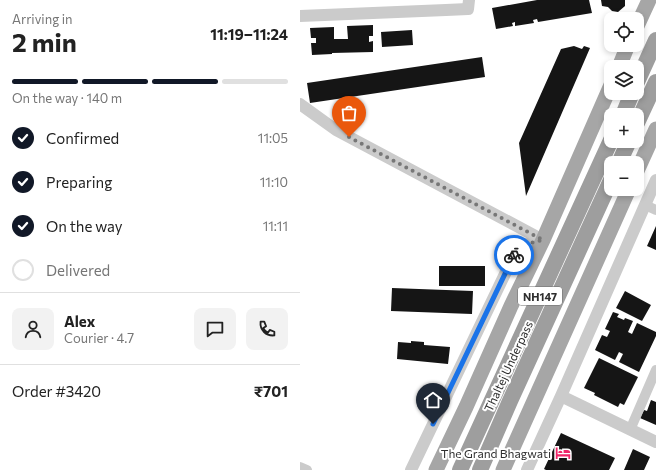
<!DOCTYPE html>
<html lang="en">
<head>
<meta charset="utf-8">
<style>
  :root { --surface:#fff; --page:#f2f2f2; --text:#222; --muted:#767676; --line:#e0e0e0; --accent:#111827 }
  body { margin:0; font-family:Commissioner,sans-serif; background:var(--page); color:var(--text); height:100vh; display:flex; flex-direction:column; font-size:15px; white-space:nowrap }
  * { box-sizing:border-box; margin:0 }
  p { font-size:13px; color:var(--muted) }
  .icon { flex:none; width:22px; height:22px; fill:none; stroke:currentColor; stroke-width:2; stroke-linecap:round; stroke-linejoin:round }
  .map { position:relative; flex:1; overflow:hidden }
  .drawer { display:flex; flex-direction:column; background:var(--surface); width:300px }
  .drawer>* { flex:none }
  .controls { position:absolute; left:304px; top:12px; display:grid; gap:8px }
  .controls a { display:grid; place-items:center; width:40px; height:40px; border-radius:8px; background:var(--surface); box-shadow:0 2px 6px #0003; font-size:20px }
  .pin { position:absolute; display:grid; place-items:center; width:34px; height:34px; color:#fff; margin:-41px -17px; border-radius:50% 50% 50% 0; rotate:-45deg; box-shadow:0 0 4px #0007 }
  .pin .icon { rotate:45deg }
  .courier { position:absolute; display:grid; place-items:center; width:40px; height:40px; margin:-20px; border:3px solid #1a73e8; border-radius:50%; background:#fff; color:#222; box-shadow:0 1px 5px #0007 }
  .headline em { font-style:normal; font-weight:700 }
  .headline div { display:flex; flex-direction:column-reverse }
  .headline { display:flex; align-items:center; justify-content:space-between; height:68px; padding:0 12px }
  h1 { font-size:26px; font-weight:700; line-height:30px }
  .bar { display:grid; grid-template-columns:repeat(4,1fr); gap:6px 4px; align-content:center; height:48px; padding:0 12px }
  .bar i { height:5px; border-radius:3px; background:var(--line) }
  .bar .selected { background:var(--accent) }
  .bar p { grid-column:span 4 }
  .line { display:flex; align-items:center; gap:10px; padding:0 12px; border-top:1px solid var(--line) }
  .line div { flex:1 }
  .round { display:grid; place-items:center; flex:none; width:42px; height:42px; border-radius:8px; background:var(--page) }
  ol { padding:0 12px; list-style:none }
  li { display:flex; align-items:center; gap:12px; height:44px }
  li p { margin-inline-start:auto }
  li .icon { padding:4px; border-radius:50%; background:var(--accent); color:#fff; stroke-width:4 }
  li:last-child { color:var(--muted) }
  li i { width:22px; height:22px; border:2px solid var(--line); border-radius:50% }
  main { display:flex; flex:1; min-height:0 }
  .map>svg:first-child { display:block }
</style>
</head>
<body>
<main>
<section class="drawer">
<div class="headline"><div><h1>2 min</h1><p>Arriving in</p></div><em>11:19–11:24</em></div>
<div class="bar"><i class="selected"></i><i class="selected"></i><i class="selected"></i><i></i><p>On the way · 140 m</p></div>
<ol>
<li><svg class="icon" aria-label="check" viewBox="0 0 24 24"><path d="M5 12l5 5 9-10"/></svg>Confirmed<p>11:05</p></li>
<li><svg class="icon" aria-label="check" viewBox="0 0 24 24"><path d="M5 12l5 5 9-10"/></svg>Preparing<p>11:10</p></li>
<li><svg class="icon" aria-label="check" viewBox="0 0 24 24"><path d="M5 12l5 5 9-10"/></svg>On the way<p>11:11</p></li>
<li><i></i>Delivered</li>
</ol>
<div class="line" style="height:72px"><a class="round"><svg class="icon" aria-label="person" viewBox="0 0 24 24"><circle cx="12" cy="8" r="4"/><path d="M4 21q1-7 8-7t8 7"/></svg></a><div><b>Alex</b><p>Courier · 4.7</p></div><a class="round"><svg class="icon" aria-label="chat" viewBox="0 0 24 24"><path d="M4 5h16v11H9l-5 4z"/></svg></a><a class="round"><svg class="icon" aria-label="phone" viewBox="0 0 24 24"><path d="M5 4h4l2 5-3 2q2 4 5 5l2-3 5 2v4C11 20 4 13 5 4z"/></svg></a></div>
<div class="line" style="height:52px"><div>Order #3420</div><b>₹701</b></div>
</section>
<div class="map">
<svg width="356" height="470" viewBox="0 0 356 470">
  <rect width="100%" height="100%" fill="#fff"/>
  <path fill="#151515" d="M237 0H289L292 13 238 22 237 19 233 20 234 23 215 26V22L212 23 213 26 196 29 192 8Z
    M301 0H325V6L318 12 312 11 308 7 302 6Z
    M73 25V36H69V42L73 41V52L32 53V54L12 55 11 43H16V38H11L10 28 34 27V39H48L47 26Z
    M112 30 113 45 82 47 81 32Z
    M274 46 282 49 284 46 290 48 226 196 219 143 261 49Z
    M182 57 185 77 10 103 7 83Z
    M356 226V250L347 246Z
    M139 266H185V286H139Z
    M92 288 173 291 172 314 91 311Z
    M325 291 351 305 342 321 316 308Z
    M313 312 319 314 317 317 324 320 325 318 333 321 328 332 332 334 337 323 356 332V336L339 372 319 362 323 354 319 352 315 360 295 350 302 335 307 337 310 331 305 329Z
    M111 341 124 342V345L150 347 148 364 97 359 98 342 111 343Z
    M299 358 338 377 324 405 320 403 318 407 294 395 295 393 284 388Z
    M351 400 356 402V425L340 418 344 410 347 411Z
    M261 433 315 458 309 470H246L244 469Z
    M333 449 350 457 344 470H324Z"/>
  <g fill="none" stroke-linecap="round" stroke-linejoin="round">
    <path stroke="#cbcbcb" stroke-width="10" d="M345 205 356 210
      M330 430 356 370
      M0 467 7 470"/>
    <path stroke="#cbcbcb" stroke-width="12" d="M0 16 146 10 168 9 169 0
      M0 104 36 130 243 240
      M261 396 356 442
      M111 470 215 253 227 244 243 240
      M227 470 261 396 356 180"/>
    <path stroke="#a6a6a6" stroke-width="15" d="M337 26 349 0
      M319 67 328 45
      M337 171 356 129
      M136 470 166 407 211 306 243 240 311 85
      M203 470 329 189"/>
    <path stroke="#9e9e9e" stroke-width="16" d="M337 82 356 40
      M323 115 332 93
      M337 123 356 82
      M319 163 329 141
      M160 470 311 140
      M180 470 210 401 311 180"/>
  </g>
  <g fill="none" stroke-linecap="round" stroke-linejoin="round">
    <path stroke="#777" stroke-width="4" stroke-dasharray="0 7.2" d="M49 137 243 240 227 244 215 253 214 255"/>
    <path stroke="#1a73e8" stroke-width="5" d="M133 424 214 255"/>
  </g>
  <defs>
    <g id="hotel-bare" transform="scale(1.2)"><path d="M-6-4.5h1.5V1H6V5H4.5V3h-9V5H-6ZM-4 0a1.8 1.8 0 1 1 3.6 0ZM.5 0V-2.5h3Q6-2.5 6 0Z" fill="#f02669" stroke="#fff" stroke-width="2.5" paint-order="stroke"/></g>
  </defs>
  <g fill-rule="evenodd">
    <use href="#hotel-bare" x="263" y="453"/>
  </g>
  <g text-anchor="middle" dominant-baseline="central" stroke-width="4" stroke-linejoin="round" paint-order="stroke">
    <rect fill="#fff" stroke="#6d6d6d" stroke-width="1" x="218" y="287" width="44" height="18" rx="3"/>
    <g font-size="11" font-weight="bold" fill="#2e2e2e">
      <text x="240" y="296">NH147</text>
    </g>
    <g font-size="12" fill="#2e2e2e" stroke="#fff">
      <text transform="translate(208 366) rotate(-65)">Thaltej Underpass</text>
    </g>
    <g font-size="12" fill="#2e2e2e" stroke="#fff" text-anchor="end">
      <text x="251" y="453">The Grand Bhagwati</text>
    </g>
  </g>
</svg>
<div class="controls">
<a><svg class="icon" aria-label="locate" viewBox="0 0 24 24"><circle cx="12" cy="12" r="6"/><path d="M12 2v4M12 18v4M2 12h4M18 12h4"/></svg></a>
<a><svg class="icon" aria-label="layers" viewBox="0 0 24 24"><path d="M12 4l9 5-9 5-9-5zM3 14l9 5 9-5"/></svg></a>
<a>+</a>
<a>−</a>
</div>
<div class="pin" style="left:49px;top:137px;background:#ea580c"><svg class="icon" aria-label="bag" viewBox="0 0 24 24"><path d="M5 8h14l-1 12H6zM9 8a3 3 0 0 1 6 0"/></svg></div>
<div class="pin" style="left:133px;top:424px;background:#1f2937"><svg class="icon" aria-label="home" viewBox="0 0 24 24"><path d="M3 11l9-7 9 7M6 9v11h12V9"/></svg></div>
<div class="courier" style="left:214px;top:255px"><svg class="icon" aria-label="bike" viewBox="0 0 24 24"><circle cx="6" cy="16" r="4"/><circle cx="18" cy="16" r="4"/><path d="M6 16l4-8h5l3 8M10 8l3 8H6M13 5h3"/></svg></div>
</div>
</main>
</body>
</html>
